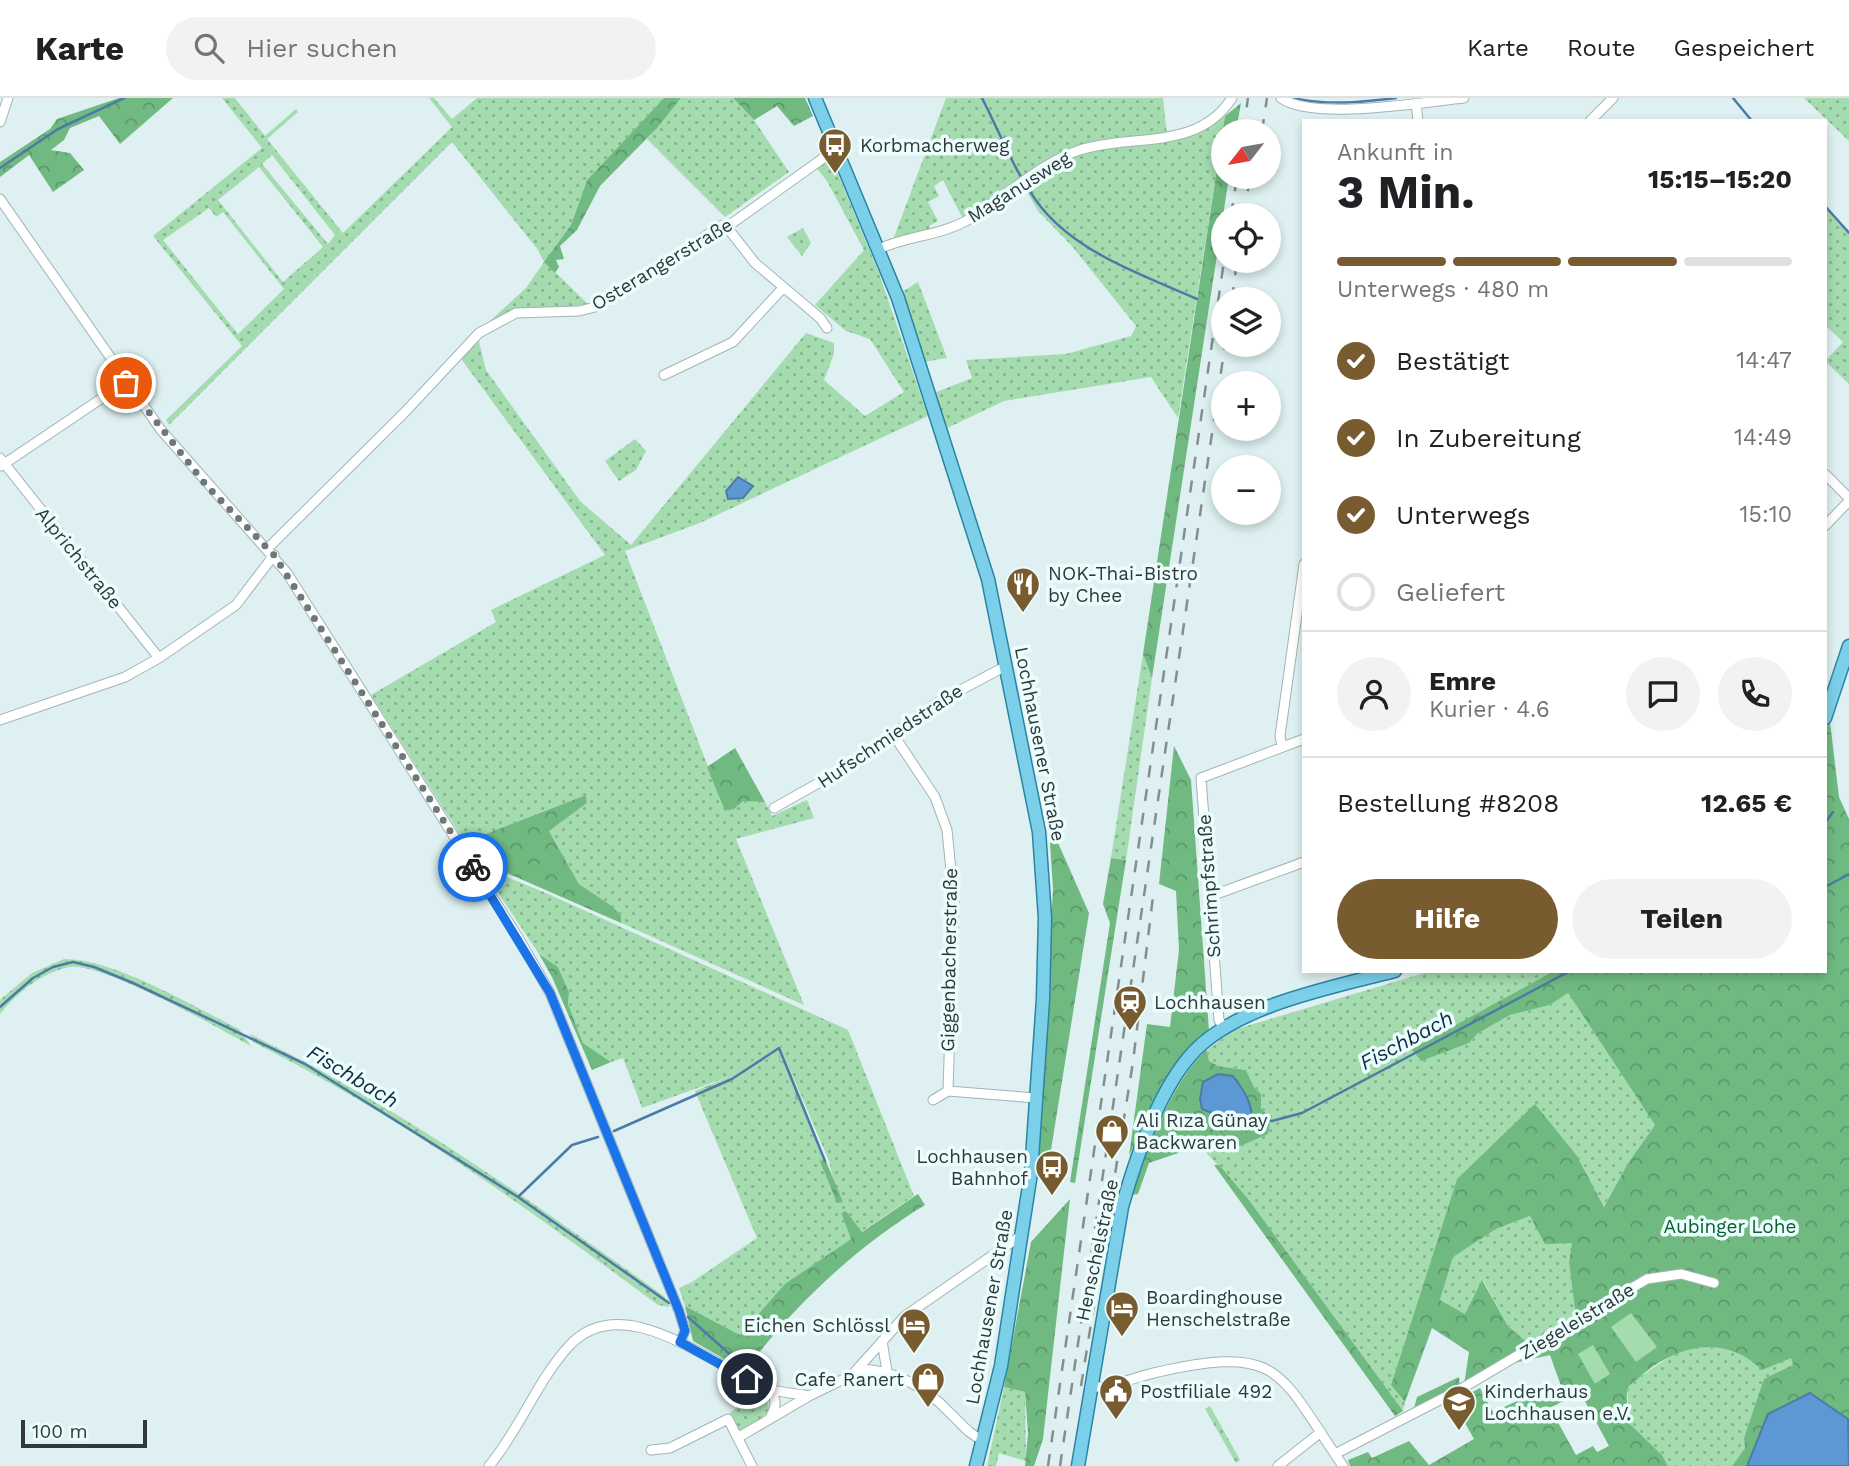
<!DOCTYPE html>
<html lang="de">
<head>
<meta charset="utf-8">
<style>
  :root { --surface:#fff; --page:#f2f2f2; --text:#202124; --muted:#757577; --line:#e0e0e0; --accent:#795b30 }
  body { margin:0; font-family:"Work Sans",sans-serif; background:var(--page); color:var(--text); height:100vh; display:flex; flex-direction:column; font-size:26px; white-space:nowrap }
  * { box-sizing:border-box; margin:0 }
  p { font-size:23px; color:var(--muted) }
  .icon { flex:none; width:38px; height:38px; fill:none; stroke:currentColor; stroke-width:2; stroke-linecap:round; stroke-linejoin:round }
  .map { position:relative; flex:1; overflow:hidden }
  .details { position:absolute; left:1302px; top:21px; width:525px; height:854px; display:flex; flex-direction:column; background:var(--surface); border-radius:0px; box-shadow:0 4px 10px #0003 }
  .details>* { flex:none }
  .needle { width:46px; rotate:239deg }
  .buttons { position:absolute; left:1211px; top:21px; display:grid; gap:14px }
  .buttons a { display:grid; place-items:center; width:70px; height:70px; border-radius:50%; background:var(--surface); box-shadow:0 4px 10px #0003; font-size:35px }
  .scale { position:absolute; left:21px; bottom:18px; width:126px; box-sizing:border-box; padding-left:7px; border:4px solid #313838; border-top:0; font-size:19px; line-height:24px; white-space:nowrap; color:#313838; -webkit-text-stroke:5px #ecfdfe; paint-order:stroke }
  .pin { position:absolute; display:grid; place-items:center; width:60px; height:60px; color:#fff; margin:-30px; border:4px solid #fff; border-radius:50%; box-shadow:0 2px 7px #0007 }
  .courier { position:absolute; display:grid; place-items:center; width:70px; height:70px; margin:-35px; border:5px solid #1a73e8; border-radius:50%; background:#fff; color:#222; box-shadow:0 2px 9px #0007 }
  .head em { font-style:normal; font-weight:700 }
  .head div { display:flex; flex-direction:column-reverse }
  .head { display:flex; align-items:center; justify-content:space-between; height:119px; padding:0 35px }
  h1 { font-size:46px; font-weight:700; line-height:52px }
  .bar { display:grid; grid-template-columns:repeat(4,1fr); gap:10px 7px; align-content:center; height:84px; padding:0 35px }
  .bar i { height:9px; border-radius:5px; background:var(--line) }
  .bar .current { background:var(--accent) }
  .bar p { grid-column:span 4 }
  .line { display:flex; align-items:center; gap:18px; padding:0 35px; border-top:2px solid var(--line) }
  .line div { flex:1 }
  .round { display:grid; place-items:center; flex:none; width:74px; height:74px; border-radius:37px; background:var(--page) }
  ol { padding:0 35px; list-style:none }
  li { display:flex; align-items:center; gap:21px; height:77px }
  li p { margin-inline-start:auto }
  li .icon { padding:7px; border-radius:50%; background:var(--accent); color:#fff; stroke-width:4 }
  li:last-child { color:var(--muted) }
  li i { width:38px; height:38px; border:4px solid var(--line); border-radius:50% }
  .action { display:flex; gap:14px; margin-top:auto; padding:14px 35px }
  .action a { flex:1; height:80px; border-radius:42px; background:var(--accent); color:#fff; font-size:28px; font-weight:700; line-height:80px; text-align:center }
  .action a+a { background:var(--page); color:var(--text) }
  header { display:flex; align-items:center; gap:42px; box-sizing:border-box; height:98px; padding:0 35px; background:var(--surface); border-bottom:2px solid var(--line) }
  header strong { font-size:33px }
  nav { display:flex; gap:38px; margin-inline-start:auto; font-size:24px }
  .search { width:490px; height:63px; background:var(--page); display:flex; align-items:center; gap:18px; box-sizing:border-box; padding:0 24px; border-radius:38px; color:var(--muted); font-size:26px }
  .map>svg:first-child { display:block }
</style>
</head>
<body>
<header>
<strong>Karte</strong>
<div class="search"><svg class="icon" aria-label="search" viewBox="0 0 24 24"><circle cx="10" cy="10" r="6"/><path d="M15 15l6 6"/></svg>Hier suchen</div>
<nav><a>Karte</a><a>Route</a><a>Gespeichert</a></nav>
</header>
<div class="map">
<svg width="1849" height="1368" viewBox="0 0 1849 1368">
  <defs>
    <pattern id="green-dots" width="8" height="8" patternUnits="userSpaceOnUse" patternTransform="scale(1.75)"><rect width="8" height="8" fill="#a4dcaf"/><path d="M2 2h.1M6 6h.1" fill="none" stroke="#86b38f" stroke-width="1.8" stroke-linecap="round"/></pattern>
    <pattern id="forest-crowns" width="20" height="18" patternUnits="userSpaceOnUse" patternTransform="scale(1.75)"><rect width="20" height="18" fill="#70ba81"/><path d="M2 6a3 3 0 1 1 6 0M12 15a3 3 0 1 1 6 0" fill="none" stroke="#5d986b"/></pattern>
    <pattern id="wetland-marsh" width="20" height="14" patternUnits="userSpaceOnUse" patternTransform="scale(1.75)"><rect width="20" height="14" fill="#a4dcaf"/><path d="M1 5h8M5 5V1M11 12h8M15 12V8" fill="none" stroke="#86b38f"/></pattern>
  </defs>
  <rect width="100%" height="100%" fill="#def0f1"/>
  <path fill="url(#green-dots)" fill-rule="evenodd" d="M222 0H235L265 38 296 11 298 14 267 41 343 135 452 29 429 0H434L452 21 477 0H664L587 82 571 127 545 164 596 214 580 218H516L478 240 486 272 580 403 631 447 806 235 834 245V256L824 282 865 318 904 294 870 241 846 233 815 207 864 152 827 83 814 67 830 57 879 175 928 318 702 424 625 453 725 713 734 711 742 703 765 704 772 718 807 702 814 720 736 741 804 907 621 825V818L612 808 579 786 549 733 587 705 586 697 465 744 371 597 496 524 491 512 605 457 459 258 423 292 456 254 526 190 544 164 538 152 452 44 169 327 166 322 242 248 153 138 262 50ZM272 57 335 137 328 146 262 66ZM259 69 323 149 283 184 218 102ZM209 110 216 119 223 114 284 191 238 236 163 142Z
    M681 0H733L754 22 789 74 725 119 647 41Z
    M946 0H1163L1167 37 1081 50 964 123 943 82 934 88 939 98 928 104 938 123 929 128 932 135 893 142Z
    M1804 0H1849V43Z
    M1225 18 1178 320 1151 279 1004 303 945 331 934 295 972 280 966 262 1066 256 1131 238 1136 228 1071 147 1038 113 1023 87 1072 57 1114 47 1166 43 1198 33Z
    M1826 108 1849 136V286L1825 263 1843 244 1825 227Z
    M803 130 811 145 802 158 787 139Z
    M918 184 947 260 924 264 902 194Z
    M635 341 646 353 636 372 619 383 605 363Z
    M1143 556 1152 580 1126 762 1111 760Z
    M480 768 546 795 848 932 914 1098 861 1134 846 1113 841 1115 851 1141 786 1186 740 1237 685 1208 679 1190 692 1184 757 1140 697 998 733 982 777 954 838 1105 829 1063 779 946 731 978 642 1010 623 960 611 964 583 945 568 906 569 894 558 869 539 856Z
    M64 861C115 861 192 908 239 931L251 948C218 930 102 864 70 869 42 874 17 895 0 916V902L32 875Z
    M1431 873 1555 874 1413 951 1421 962 1469 945 1477 936 1510 917 1550 907 1568 895 1655 1027 1628 1065 1604 1109 1577 1058 1457 1081 1391 1287 1405 1304 1403 1313 1249 1102 1203 1051 1240 1048 1261 1011V996L1254 989 1246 972 1218 968 1209 963 1207 952 1233 932Z
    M250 936C397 1007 532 1104 664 1198L670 1209 658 1207C529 1111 397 1016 253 944Z
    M1530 1118 1572 1145 1569 1164 1577 1218 1530 1247 1508 1228 1483 1182 1465 1216 1440 1202 1453 1159 1496 1131Z
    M1720 1249 1747 1258 1791 1259 1793 1267 1744 1340 1745 1350 1732 1368H1668L1662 1357 1630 1326 1627 1293 1631 1285 1681 1251Z
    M1004 1289 1025 1294 1026 1363 999 1355 996 1368H987Z
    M756 1292 763 1297 769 1308 767 1316 740 1335 729 1316Z
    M1210 1308 1240 1362 1236 1365 1205 1311Z"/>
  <path fill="url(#forest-crowns)" fill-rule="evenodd" d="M119 0H173L120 46 99 18 70 30 64 42 51 52 70 55 84 72 53 94 29 57 0 79V64L50 31 57 21Z
    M664 0H681L657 30 600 88 577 132 560 148 564 161 556 162 559 169 555 175 544 164 571 127 587 82Z
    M733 0H805L813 18 794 28 777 8 754 22Z
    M1241 5 1236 33H1223V79H1229L1152 580 1143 556 1225 18Z
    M1830 624 1839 699 1849 721V1327L1848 1320 1768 1316 1747 1368H1732L1745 1350 1744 1340 1764 1281 1793 1267 1791 1260 1762 1272C1726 1236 1677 1246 1641 1278 1636 1283 1629 1285 1627 1293 1626 1303 1629 1316 1630 1326L1662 1357 1668 1368H1350L1348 1362 1368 1354 1372 1360 1409 1343 1429 1367 1474 1341 1453 1304 1480 1290 1493 1314 1537 1294 1544 1298 1561 1288 1550 1257 1514 1265 1464 1287 1469 1254 1432 1230 1405 1304 1391 1287 1457 1081 1535 1006 1577 1058 1604 1109 1628 1065 1655 1027 1568 895 1550 907 1510 917 1477 936 1469 945 1421 963 1412 951 1554 873H1825V631ZM1530 1118 1545 1146 1572 1145 1569 1164 1576 1218 1530 1247 1508 1228 1482 1182 1465 1216 1440 1202 1453 1159 1496 1131ZM1580 1294 1609 1348 1597 1354 1593 1348 1576 1357 1550 1310Z
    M1174 648 1191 682 1209 933 1162 990 1129 1058 1147 926 1170 929 1179 852 1176 793 1159 786Z
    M735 650 765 704 743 703 734 711 725 713 707 669Z
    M586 697 587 705 549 733 579 786 612 808 621 818V825L475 761 465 744Z
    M1055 738 1089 815 1047 1077 1037 1073 1053 791 1050 745Z
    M1111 760 1126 762 1075 1085 1070 1084 1110 825 1103 806Z
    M539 856 558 869 569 894 568 906 583 945 611 964 592 972 552 879Z
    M1207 952 1209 963 1218 968 1246 972 1254 989 1261 996V1011L1271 1020 1268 1036 1240 1048 1184 1053 1149 1065 1138 1096 1130 1097C1144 1057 1175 978 1207 952Z
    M825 1061 843 1104 837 1105 820 1063Z
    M1214 1067H1219L1249 1102 1403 1313 1395 1318Z
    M918 1096 925 1107C856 1149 793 1208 745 1273L693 1243 685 1208 740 1237 785 1186 851 1141 841 1115 846 1113 862 1134Z
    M1070 1101 1043 1341 1034 1368H1025L1028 1335 1025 1294 1004 1289 1031 1144Z
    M1459 1279 1460 1289 1413 1314 1417 1299Z"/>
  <path fill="url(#wetland-marsh)" d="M779 945 825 1061 820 1063 777 955 733 982 697 998 695 993 731 978Z"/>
  <path fill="#a4dcaf" d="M1631 1215 1657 1249 1636 1264 1611 1229Z
    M1593 1247 1610 1276 1595 1286 1578 1256Z"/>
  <path fill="#5b98d4" stroke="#4e7ba5" stroke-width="2" d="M738 379 753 388 743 400 728 401 726 393Z
    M1218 976 1233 978C1243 991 1252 1004 1252 1021L1235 1028 1221 1027 1212 1015 1202 1011 1200 1001 1203 984Z
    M1810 1295 1848 1321 1849 1368H1747L1768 1316Z"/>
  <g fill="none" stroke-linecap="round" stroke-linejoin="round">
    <path stroke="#4e7ba5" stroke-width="2.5" d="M982 0C1000 35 1016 78 1041 109 1079 156 1143 177 1197 201
      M1293 0C1328 8 1362 4 1396 0
      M1733 0 1752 23
      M0 70 58 31 124 0
      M1825 108 1849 135
      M1825 725 1833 714
      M1825 789 1849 776
      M0 909 33 880 53 869 73 864 94 869 133 885 305 966 518 1099 669 1205
      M1252 1021 1272 1023 1302 1015 1570 873
      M614 1033 732 981 779 950 825 1063
      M519 1098 572 1047 598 1039
      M688 1219 734 1260"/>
    <g stroke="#a3b4b4" stroke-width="11">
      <path id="minor" d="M1281 0C1313 23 1423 4 1464 0
        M1416 5 1418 23
        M1590 23 1613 0
        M0 24 8 0
        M0 101 161 332 287 475 519 841 550 895 679 1213 685 1233 680 1244
        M726 128 755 165 820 220 827 230
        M879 151C907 138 938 138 966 123 1000 103 1043 63 1080 52 1132 35 1197 54 1232 0
        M664 277 733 244 783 190
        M0 360 159 560
        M1 368 126 284
        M1825 376 1849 400
        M1825 428 1849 403
        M268 450 405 314 479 235 516 215 579 213 595 209 624 193 720 128 731 126 822 61 835 48
        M0 622 125 579 159 560 236 507 274 457
        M893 636 935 699 947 732 954 803 948 993 1036 1000
        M1282 649 1280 638 1304 466
        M774 710 847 669 938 604 1006 568
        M1211 798 1304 764
        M1224 931 1219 922 1201 680 1304 641
        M933 1002 948 993
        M882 1243 887 1273
        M858 1271C893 1271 926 1289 950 1315 962 1326 968 1336 983 1342
        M1090 1289C1111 1291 1137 1278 1158 1274 1283 1246 1278 1274 1343 1368
        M770 1291C776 1301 777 1308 771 1318
        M739 1339 809 1298 852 1277 905 1218 1022 1137
        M651 1352 670 1350 728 1321 752 1368
        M1335 1356 1461 1291 1647 1181 1681 1176 1714 1185
        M489 1368C520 1331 537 1283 569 1248 623 1189 712 1268 767 1290 779 1295 795 1295 809 1298
        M1278 1368 1321 1334"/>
    </g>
    <g stroke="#2985a2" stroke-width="15">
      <path id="major" d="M815 0 898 200 988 481 1039 734 1045 820 1043 901 1031 1075 1001 1268 976 1368
        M1825 620 1849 548
        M1078 1368 1122 1109C1135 1063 1158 995 1190 958 1232 908 1333 889 1395 873"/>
    </g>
    <use href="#minor" stroke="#fff" stroke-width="9"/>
    <use href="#major" stroke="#7ccfe9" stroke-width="12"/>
    <path stroke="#838f8f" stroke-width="2.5" stroke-dasharray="12 12" stroke-linecap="butt" d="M1243 33 1248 0
      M1262 33 1267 0
      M1231 117 1237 79
      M1244 117 1250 79
      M1232 201 1237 163
      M1081 1288 1133 964 1154 790
      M1048 1368 1224 163
      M1060 1368 1225 247"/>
  </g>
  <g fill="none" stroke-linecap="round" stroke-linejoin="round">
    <path stroke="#6e7879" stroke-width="7" stroke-dasharray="0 12.6" d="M126 285 206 387 274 457 473 769"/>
    <path stroke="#1a73e8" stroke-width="9" d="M473 769 550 895 679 1213 685 1233 680 1244 747 1281"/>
  </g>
  <defs>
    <g id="bus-pin" transform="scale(1.75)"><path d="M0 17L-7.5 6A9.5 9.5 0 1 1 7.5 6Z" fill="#795b30" stroke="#ecfdfe"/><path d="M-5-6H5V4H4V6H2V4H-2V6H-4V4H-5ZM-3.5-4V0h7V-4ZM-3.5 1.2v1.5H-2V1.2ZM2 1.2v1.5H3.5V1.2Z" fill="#fff"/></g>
    <g id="restaurant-pin" transform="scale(1.75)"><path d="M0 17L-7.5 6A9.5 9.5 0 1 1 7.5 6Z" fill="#795b30" stroke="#ecfdfe"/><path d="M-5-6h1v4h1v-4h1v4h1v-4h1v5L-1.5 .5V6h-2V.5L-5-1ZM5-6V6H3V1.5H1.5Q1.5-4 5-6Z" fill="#fff"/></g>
    <g id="station-pin" transform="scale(1.75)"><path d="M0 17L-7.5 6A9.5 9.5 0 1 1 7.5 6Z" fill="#795b30" stroke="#ecfdfe"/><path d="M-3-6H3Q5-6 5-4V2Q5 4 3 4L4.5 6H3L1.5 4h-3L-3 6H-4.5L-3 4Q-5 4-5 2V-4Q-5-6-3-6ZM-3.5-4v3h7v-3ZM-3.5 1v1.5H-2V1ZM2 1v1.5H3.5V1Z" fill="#fff"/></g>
    <g id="shop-pin" transform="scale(1.75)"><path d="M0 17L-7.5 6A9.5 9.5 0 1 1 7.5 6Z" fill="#795b30" stroke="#ecfdfe"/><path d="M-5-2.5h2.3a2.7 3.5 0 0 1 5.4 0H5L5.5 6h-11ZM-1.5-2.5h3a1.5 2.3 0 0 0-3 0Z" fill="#fff"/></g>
    <g id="hotel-pin" transform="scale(1.75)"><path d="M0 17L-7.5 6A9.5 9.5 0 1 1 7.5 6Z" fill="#795b30" stroke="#ecfdfe"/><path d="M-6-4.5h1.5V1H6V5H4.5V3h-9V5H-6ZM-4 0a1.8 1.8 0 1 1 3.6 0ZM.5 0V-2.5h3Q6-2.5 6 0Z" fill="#fff"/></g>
    <g id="civic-pin" transform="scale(1.75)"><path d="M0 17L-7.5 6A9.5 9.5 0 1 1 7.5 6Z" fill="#795b30" stroke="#ecfdfe"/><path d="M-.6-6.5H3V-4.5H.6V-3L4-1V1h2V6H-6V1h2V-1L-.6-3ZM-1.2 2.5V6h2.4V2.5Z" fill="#fff"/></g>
    <g id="school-pin" transform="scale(1.75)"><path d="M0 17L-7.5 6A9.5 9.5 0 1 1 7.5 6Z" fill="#795b30" stroke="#ecfdfe"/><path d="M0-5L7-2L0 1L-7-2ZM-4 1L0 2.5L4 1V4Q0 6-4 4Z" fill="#fff"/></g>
  </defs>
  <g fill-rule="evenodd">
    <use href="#bus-pin" x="835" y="47"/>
    <use href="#restaurant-pin" x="1023" y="486"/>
    <use href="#station-pin" x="1130" y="904"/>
    <use href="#shop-pin" x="1112" y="1033"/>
    <use href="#bus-pin" x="1052" y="1069"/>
    <use href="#hotel-pin" x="1122" y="1210"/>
    <use href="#hotel-pin" x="914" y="1227"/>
    <use href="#shop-pin" x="928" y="1281"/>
    <use href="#civic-pin" x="1116" y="1293"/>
    <use href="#school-pin" x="1459" y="1304"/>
  </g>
  <g text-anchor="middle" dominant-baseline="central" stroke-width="7" stroke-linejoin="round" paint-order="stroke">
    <g font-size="19" fill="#313838" stroke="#ecfdfe" text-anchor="start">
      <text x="860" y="47">Korbmacherweg</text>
      <text x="1048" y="475">NOK-Thai-Bistro<tspan x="1048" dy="22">by Chee</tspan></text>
      <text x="1154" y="904">Lochhausen</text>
      <text x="1136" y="1022">Ali Rıza Günay<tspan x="1136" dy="22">Backwaren</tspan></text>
      <text x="1028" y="1058" text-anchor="end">Lochhausen<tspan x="1028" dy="22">Bahnhof</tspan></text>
      <text x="1146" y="1199">Boardinghouse<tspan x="1146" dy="22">Henschelstraße</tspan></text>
      <text x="890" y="1227" text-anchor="end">Eichen Schlössl</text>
      <text x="904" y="1281" text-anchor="end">Cafe Ranert</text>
      <text x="1140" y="1293">Postfiliale 492</text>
      <text x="1484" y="1293">Kinderhaus<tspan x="1484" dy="22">Lochhausen e.V.</tspan></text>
    </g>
    <g font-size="19" fill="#313838" stroke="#ecfdfe">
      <text transform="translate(1019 89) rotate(-32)">Maganusweg</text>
      <text transform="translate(662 166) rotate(-31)">Osterangerstraße</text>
      <text transform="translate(79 460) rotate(51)">Alprichstraße</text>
      <text transform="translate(890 638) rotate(-34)">Hufschmiedstraße</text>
      <text transform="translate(1040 646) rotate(79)">Lochhausener Straße</text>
      <text transform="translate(1209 788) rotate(-94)">Schrimpfstraße</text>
      <text transform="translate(949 862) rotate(-89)">Giggenbacherstraße</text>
      <text transform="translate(1097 1152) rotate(-78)">Henschelstraße</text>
      <text transform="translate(989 1209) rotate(-80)">Lochhausener Straße</text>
      <text transform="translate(1577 1223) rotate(-31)">Ziegeleistraße</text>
    </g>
    <g font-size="19" fill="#09602b" stroke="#ecfdfe">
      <text x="1730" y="1128">Aubinger Lohe</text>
    </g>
    <g font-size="21" font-style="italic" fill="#112b44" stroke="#ecfdfe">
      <text transform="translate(1406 942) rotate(-28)">Fischbach</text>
      <text transform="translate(353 978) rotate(31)">Fischbach</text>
    </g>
  </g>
</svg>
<div class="buttons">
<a><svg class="needle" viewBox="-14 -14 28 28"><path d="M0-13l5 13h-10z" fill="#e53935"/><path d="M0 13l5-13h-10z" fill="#757577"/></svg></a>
<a><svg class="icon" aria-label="locate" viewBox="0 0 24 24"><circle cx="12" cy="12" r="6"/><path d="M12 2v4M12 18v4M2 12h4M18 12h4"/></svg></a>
<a><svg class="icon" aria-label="layers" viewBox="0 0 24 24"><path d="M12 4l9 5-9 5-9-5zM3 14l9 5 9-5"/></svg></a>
<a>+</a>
<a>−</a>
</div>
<div class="scale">100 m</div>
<div class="pin" style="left:126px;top:285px;background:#ea580c"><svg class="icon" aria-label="bag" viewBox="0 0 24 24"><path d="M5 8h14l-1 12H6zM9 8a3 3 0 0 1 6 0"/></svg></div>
<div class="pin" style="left:747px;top:1281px;background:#1f2937"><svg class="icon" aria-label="home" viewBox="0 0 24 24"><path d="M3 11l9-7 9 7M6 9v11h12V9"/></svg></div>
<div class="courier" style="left:473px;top:769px"><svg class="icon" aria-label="bike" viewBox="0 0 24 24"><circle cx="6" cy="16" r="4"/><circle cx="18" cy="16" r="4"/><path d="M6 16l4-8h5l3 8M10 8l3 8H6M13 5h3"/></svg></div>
<section class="details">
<div class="head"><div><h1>3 Min.</h1><p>Ankunft in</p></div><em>15:15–15:20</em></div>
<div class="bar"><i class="current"></i><i class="current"></i><i class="current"></i><i></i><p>Unterwegs · 480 m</p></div>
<ol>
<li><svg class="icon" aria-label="check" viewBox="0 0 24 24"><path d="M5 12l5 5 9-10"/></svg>Bestätigt<p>14:47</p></li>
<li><svg class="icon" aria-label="check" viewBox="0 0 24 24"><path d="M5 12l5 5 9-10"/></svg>In Zubereitung<p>14:49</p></li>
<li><svg class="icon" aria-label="check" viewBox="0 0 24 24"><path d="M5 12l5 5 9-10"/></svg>Unterwegs<p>15:10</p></li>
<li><i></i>Geliefert</li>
</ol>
<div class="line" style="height:126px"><a class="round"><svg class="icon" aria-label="person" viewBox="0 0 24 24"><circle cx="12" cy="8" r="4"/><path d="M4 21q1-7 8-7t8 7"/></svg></a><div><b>Emre</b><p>Kurier · 4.6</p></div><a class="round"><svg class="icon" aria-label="chat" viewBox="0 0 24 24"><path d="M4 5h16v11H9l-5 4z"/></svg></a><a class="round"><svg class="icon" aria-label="phone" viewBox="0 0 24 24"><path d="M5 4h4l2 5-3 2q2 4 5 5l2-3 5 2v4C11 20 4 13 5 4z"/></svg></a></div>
<div class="line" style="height:91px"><div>Bestellung #8208</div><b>12.65 €</b></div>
<div class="action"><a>Hilfe</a><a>Teilen</a></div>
</section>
</div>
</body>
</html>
